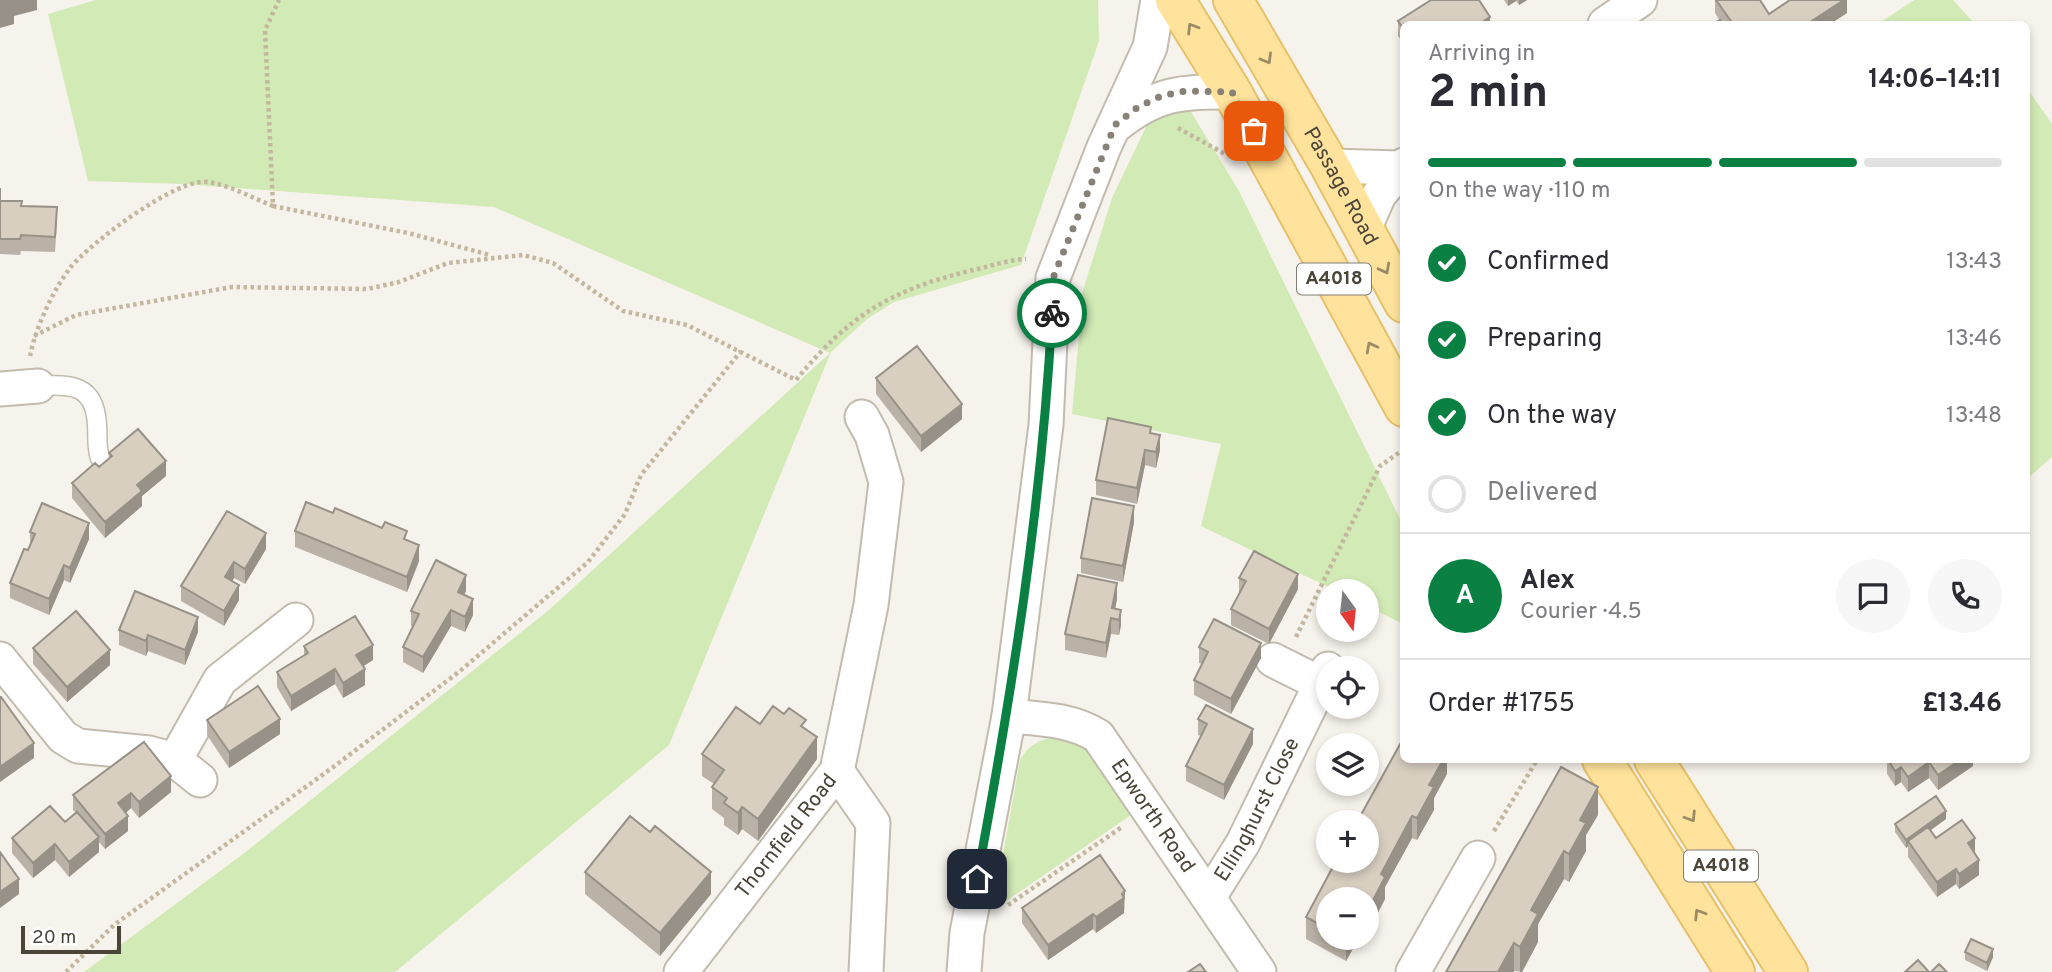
<!DOCTYPE html>
<html lang="en">
<head>
<meta charset="utf-8">
<style>
  :root { --surface:#fff; --page:#f7f7f7; --text:#2b2b33; --muted:#7c7c81; --line:#e1e1e2; --accent:#0b8043 }
  body { margin:0; font-family:Overpass,sans-serif; background:var(--page); color:var(--text); height:100vh; display:flex; flex-direction:column; font-size:26px; white-space:nowrap }
  * { box-sizing:border-box; margin:0 }
  p { font-size:23px; color:var(--muted) }
  .icon { flex:none; width:38px; height:38px; fill:none; stroke:currentColor; stroke-width:2; stroke-linecap:round; stroke-linejoin:round }
  .map { position:relative; flex:1; overflow:hidden }
  .drawer { position:absolute; left:1400px; top:21px; width:630px; height:742px; display:flex; flex-direction:column; background:var(--surface); border-radius:10px; box-shadow:0 4px 10px #0003 }
  .drawer>* { flex:none }
  .needle { width:46px; rotate:165deg }
  .buttons { position:absolute; left:1316px; top:579px; display:grid; gap:14px }
  .buttons a { display:grid; place-items:center; width:63px; height:63px; border-radius:50%; background:var(--surface); box-shadow:0 4px 10px #0003; font-size:35px }
  .scale { position:absolute; left:21px; bottom:18px; width:100px; box-sizing:border-box; padding-left:7px; border:4px solid #4b4439; border-top:0; font-size:19px; line-height:24px; white-space:nowrap; color:#4b4439; -webkit-text-stroke:5px #fff; paint-order:stroke }
  .pin { position:absolute; display:grid; place-items:center; width:60px; height:60px; color:#fff; margin:-30px; border-radius:14px; box-shadow:0 4px 10px #0006 }
  .courier { position:absolute; display:grid; place-items:center; width:70px; height:70px; margin:-35px; border:5px solid #0b8043; border-radius:50%; background:#fff; color:#222; box-shadow:0 2px 9px #0007 }
  .head em { font-style:normal; font-weight:700 }
  .head div { display:flex; flex-direction:column-reverse }
  .head { display:flex; align-items:center; justify-content:space-between; height:119px; padding:0 28px }
  h1 { font-size:46px; font-weight:700; line-height:52px }
  .bar { display:grid; grid-template-columns:repeat(4,1fr); gap:10px 7px; align-content:center; height:84px; padding:0 28px }
  .bar i { height:9px; border-radius:5px; background:var(--line) }
  .bar .selected { background:var(--accent) }
  .bar p { grid-column:span 4 }
  .line { display:flex; align-items:center; gap:18px; padding:0 28px; border-top:2px solid var(--line) }
  .line div { flex:1 }
  .round { display:grid; place-items:center; flex:none; width:74px; height:74px; border-radius:37px; background:var(--page) }
  ol { padding:0 28px; list-style:none }
  li { display:flex; align-items:center; gap:21px; height:77px }
  li p { margin-inline-start:auto }
  li .icon { padding:7px; border-radius:50%; background:var(--accent); color:#fff; stroke-width:4 }
  li:last-child { color:var(--muted) }
  li i { width:38px; height:38px; border:4px solid var(--line); border-radius:50% }
  .map>svg:first-child { display:block }
</style>
</head>
<body>
<div class="map">
<svg width="2052" height="972" viewBox="0 0 2052 972">
  <rect width="100%" height="100%" fill="#f6f3ec"/>
  <path fill="#d2eab5" d="M96 0H1098L1099 41 1021 265 894 302 867 319 831 352 669 745 395 972H84L243 854 549 610 830 353 494 207 183 184 88 181 48 14Z
    M1914 0H1953L1975 24H1878Z
    M2027 88 2052 124V457L2027 479Z
    M1188 107 1239 191 1403 525V624L1367 606V592L1337 591 1201 526 1221 444 1072 414 1083 290 1112 198 1154 110Z
    M1064 736C1097 748 1113 787 1131 815L993 910 1020 760C1030 742 1044 738 1064 736Z"/>
  <g fill="none" stroke-linecap="round" stroke-linejoin="round">
    <g stroke="#c2bbae" stroke-width="21">
      <path id="service" d="M38 386C71 384 95 384 97 425 98 438 96 445 100 458"/>
    </g>
    <g stroke="#c2bbae" stroke-width="37">
      <g id="minor">
        <path d="M1605 24 1640 0"/>
        <path d="M1115 126C1156 93 1181 91 1232 92"/>
        <path d="M1330 166 1400 168"/>
        <path d="M1364 229 1379 195 1404 165"/>
        <path d="M0 389 38 386"/>
        <path d="M0 659 63 737 78 746 149 753 175 760 200 780"/>
        <path d="M1273 660 1321 684"/>
        <path id="s1" d="M1009 716C1041 719 1070 719 1098 736L1259 972"/>
        <path d="M175 760 220 680 296 620"/>
        <path d="M837 771 873 823 866 972"/>
        <path id="s2" d="M1209 897 1243 843 1328 669"/>
        <path id="s3" d="M681 972 837 771 871 605 886 482 872 435 862 417"/>
        <path d="M964 972 967 933 1009 716 1046 425 1053 278 1104 147 1150 47 1158 0"/>
        <path d="M1413 972 1478 858"/>
      </g>
    </g>
    <g stroke="#e6c16a" stroke-width="42">
      <g id="primary">
        <path d="M1175 0 1232 92 1404 407"/>
        <path id="s4" d="M1233 0 1330 166 1404 303"/>
        <path d="M1602 760 1735 972"/>
        <path d="M1654 760 1788 972"/>
      </g>
    </g>
    <path stroke="#c4b79f" stroke-width="4.5" stroke-dasharray="3.5 3.5" stroke-linecap="butt" d="M1178 128 1225 154
      M273 206 408 233 490 255
      M34 336 76 315 232 287 367 289 399 282 448 263 523 255 553 263 623 311 687 325 796 380C849 316 888 291 969 271 988 267 1007 260 1026 259
      M30 356C36 327 52 292 70 268 89 244 177 177 208 182 229 185 253 198 273 206L265 30 279 0
      M1296 637 1380 466 1404 449
      M1494 831 1537 760
      M1008 905 1122 827
      M66 972 114 925 332 768 460 671 588 562 625 514 641 475 741 351"/>
    <use href="#service" stroke="#fff" stroke-width="18"/>
    <use href="#minor" stroke="#fff" stroke-width="33"/>
    <use href="#primary" stroke="#ffe39c" stroke-width="38"/>
  </g>
  <path fill="#bab2a6" d="M1504 0H1527L1519 5 1516 1 1508 6Z
    M1715 0H1760L1769 14 1847 0V13L1830 24H1722L1715 13Z
    M1398 21 1490 24H1404V44L1398 36Z
    M0 188 1 201 21 206 57 223 55 252 21 251 20 255 0 254Z
    M876 378 962 419 921 452 876 394Z
    M1151 433 1160 450 1156 468 1145 465 1137 504 1096 495V480Z
    M109 453 166 476 142 496V506L105 538 72 498V483L99 467 109 458Z
    M333 513 419 561 407 592 295 547V531Z
    M1134 522 1123 582 1081 573V558Z
    M30 532 89 539 70 583 64 580 49 615 10 598V583L30 546Z
    M266 549 245 584 234 578 232 581 239 600 224 626 181 601V586Z
    M1239 578 1298 589 1269 644 1231 625V609L1239 593Z
    M466 591 464 595 473 615 465 632 451 626 423 673 403 662V647L413 627 411 626V611Z
    M1117 599 1115 609 1121 625 1119 635 1111 634 1106 658 1065 650V634Z
    M119 630 198 632 185 665 148 651 146 656 119 645Z
    M304 646 373 660 363 666 365 685 343 698 335 684 291 711 277 687V672L304 656Z
    M1199 647 1261 658 1231 714 1194 695V680L1202 664 1199 663Z
    M33 648 110 665 67 702 33 664Z
    M1198 719 1253 744 1224 800 1186 781V766L1201 736 1198 735Z
    M207 720 280 734 229 768 207 735Z
    M760 724 806 729 817 759 758 841 742 829 738 835 724 825V818L712 809V787L714 784 702 776V754Z
    M1447 760V774L1434 798V810L1417 840 1412 838 1385 887V899L1369 930 1367 929V900H1328V938H1359L1346 961 1306 939V917Z
    M1887 760H1973V766L1938 790 1929 778 1908 792 1901 782 1895 786 1887 774Z
    M171 792 139 818 131 808 126 813 128 831 105 849 99 842V852L69 877 55 860 33 878 12 853V838L65 822 76 813 73 810V795Z
    M1598 815 1586 835V851L1569 882 1564 879 1538 924V942L1522 972 1514 971 1446 972Z
    M1946 819 1931 830 1936 838 1975 854 1979 875 1959 889 1956 884 1937 897 1908 857V846L1906 848 1895 832V824Z
    M585 872 711 894 660 956 585 894Z
    M1125 907 1124 908V913L1096 933 1093 929 1048 960 1022 923V908Z
    M1965 952 1993 957 1987 971 1965 960Z"/>
  <path fill="#979187" d="M0 0H37V10L14 16V24L0 28Z
    M1508 0H1516V1L1508 6Z
    M1519 0H1527L1519 5Z
    M1844 0H1847V13L1830 24H1807Z
    M1490 17V24H1479Z
    M962 404V419L921 452V436Z
    M1160 435V450L1156 468V452Z
    M1145 450V465L1137 504V488Z
    M166 461V476L142 496V506L105 538V522L137 485Z
    M1134 506V522L1123 582V566Z
    M89 523V539L70 583V568Z
    M266 533V549L245 584V569Z
    M419 545V561L407 592V577Z
    M234 562V578L225 593V577Z
    M64 565V580L49 615V599Z
    M1298 574V589L1269 644V629Z
    M466 575V591L458 607V592Z
    M1117 583V599L1113 619 1112 608Z
    M239 585V600L224 626V611Z
    M473 599V615L465 632V617Z
    M451 610V626L423 673V657Z
    M1121 610V625L1119 635V620Z
    M198 617V632L185 665V650Z
    M1111 618V634L1106 658V643Z
    M148 635V651L146 656V641Z
    M1261 643V658L1231 714V699Z
    M373 645V660L356 671V655Z
    M110 650V665L67 702V687Z
    M335 669V684L291 711V696Z
    M365 669V685L343 698V683Z
    M280 719V734L229 768V752Z
    M1253 729V744L1224 800V785Z
    M817 737V759L758 841V819Z
    M34 743V758L0 782V767Z
    M1443 760H1447V774L1434 798V810L1417 840V818L1429 785Z
    M1960 760H1973V766L1938 790V775Z
    M1929 762V778L1908 792V777Z
    M1901 767V782L1895 786V771Z
    M171 776V792L139 818V802Z
    M1598 787V815L1586 835V851L1569 882V854L1580 820Z
    M131 793V808L118 819V803Z
    M742 807V829L738 835V813Z
    M1946 811V819L1911 844 1908 841V846L1906 848V840Z
    M128 816V831L105 849V834Z
    M1412 816V838L1385 887V899L1369 930V908L1381 874Z
    M99 837V852L69 877V862Z
    M1975 838V853L1968 843Z
    M55 844V860L33 878V863Z
    M1564 851V879L1538 924V942L1522 972H1520V947L1531 910Z
    M1979 860V875L1959 889V874Z
    M1956 869V884L1937 897V882Z
    M711 872V894L660 956V933Z
    M19 879V894L0 908V892Z
    M1125 891 1124 913 1096 933V917Z
    M1093 914V929L1048 960V945Z
    M1347 938H1359L1346 961V939Z
    M1514 943V972H1498Z
    M1993 949V957L1987 971V963Z"/>
  <path fill="#d8cfc1" stroke="#979187" stroke-width="2" d="M1431 0H1479L1490 17 1479 24H1404V29L1398 21Z
    M1716 0H1760L1769 14 1790 0H1844L1807 24H1733Z
    M1720 20 1722 24H1712Z
    M0 188V201H22L21 206 57 207 55 237 21 235 20 239H0Z
    M917 346 962 404 921 436 876 378Z
    M1108 418 1151 427 1150 433 1160 435 1156 452 1145 450 1137 488 1096 480Z
    M138 429 166 461 137 485 142 491 105 522 72 483 95 463 99 467 112 456 109 453Z
    M1092 498 1134 506 1123 566 1081 558Z
    M306 502 333 513 335 508 382 528 385 522 407 531 404 539 419 545 407 577 295 531Z
    M42 503 89 523 70 568 64 565 49 599 10 583 24 549 28 550 35 534 30 532Z
    M227 511 266 533 245 569 234 562 225 577 239 585 224 611 181 586Z
    M1254 551 1298 574 1269 629 1231 609 1246 581 1239 578Z
    M436 560 466 575 458 592 473 599 465 617 451 610 423 657 403 647 419 614 411 611Z
    M1078 575 1117 583 1112 608 1121 610 1119 620 1111 618 1106 643 1065 634Z
    M135 591 198 617 185 650 148 635 146 641 119 630Z
    M76 611 110 650 67 687 33 648Z
    M355 616 373 645 356 655 365 669 343 683 335 669 291 696 277 672 308 653 304 646Z
    M1214 619 1261 643 1231 699 1194 680 1208 652 1199 647Z
    M258 686 280 719 229 752 207 720Z
    M0 697H1L34 743 0 767Z
    M1206 705 1253 729 1224 785 1186 766 1207 724 1198 719Z
    M773 706 784 714 789 708 806 720 801 726 817 737 758 819 742 807 738 813 724 803 727 798 712 787 724 770 702 754 736 707 760 724Z
    M1404 737V760H1443L1429 785 1434 787 1417 818 1412 816 1381 874 1385 877 1369 908 1367 907V900H1328V929L1306 917 1336 861H1367V822H1357Z
    M144 742 171 776 139 802 131 793 118 803 128 816 105 834 73 795Z
    M1888 760H1960L1938 775 1929 762 1908 777 1901 767 1895 771Z
    M1561 767 1598 787 1580 820 1586 823 1569 854 1564 851 1531 910 1538 914 1520 947 1514 943 1498 972H1446Z
    M1936 796 1946 811 1906 840 1895 824Z
    M50 806 65 822 77 812 99 837 69 862 55 844 33 863 12 838Z
    M630 816 650 832 655 826 711 872 660 933 585 872Z
    M1962 820 1975 838 1968 843 1979 860 1959 874 1956 869 1937 882 1908 841 1928 827 1936 838Z
    M0 852 19 879 0 892Z
    M1100 855 1125 891 1122 894 1124 898 1096 917 1093 914 1048 945 1022 908Z
    M1971 939 1993 949 1987 963 1965 952Z
    M1918 960 1929 972H1905Z
    M1200 964 1206 972H1188Z
    M1939 964 1947 972H1931Z"/>
  <defs><path id="oneway-chevron" d="M-2-3.5L2.5 0L-2 3.5" fill="none" stroke-width="1.6" stroke-linecap="round" stroke-linejoin="round" transform="scale(1.75)"/></defs>
  <g stroke="#9c8c66">
    <use href="#oneway-chevron" transform="translate(1192 28) rotate(-122)"/>
    <use href="#oneway-chevron" transform="translate(1267 59) rotate(60)"/>
    <use href="#oneway-chevron" transform="translate(1385 269) rotate(62)"/>
    <use href="#oneway-chevron" transform="translate(1371 347) rotate(-118)"/>
    <use href="#oneway-chevron" transform="translate(1691 817) rotate(58)"/>
    <use href="#oneway-chevron" transform="translate(1699 914) rotate(-122)"/>
  </g>
  <g fill="none" stroke-linecap="round" stroke-linejoin="round">
    <path stroke="#878178" stroke-width="7" stroke-dasharray="0 12.6" d="M1052 313 1053 278 1115 125 1138 107 1161 96 1185 91 1232 92 1254 131"/>
    <path stroke="#0b8043" stroke-width="9" d="M977 879C1012 692 1042 504 1052 313"/>
  </g>
  <g text-anchor="middle" dominant-baseline="central" stroke-width="6" stroke-linejoin="round" paint-order="stroke">
    <g fill="#fff" stroke="#817c74" stroke-width="2">
      <rect x="1297" y="263.5" width="74" height="31" rx="5"/>
      <rect x="1684" y="850.5" width="74" height="31" rx="5"/>
    </g>
    <g font-size="19" font-weight="bold" fill="#4b4439">
      <text x="1334" y="279">A4018</text>
      <text x="1721" y="866">A4018</text>
    </g>
    <g font-size="21" fill="#4b4439" stroke="#fff">
      <text stroke="none"><textPath href="#s4" startOffset="215">Passage Road</textPath></text>
      <text stroke="none"><textPath href="#s2" startOffset="100">Ellinghurst Close</textPath></text>
      <text stroke="none"><textPath href="#s1" startOffset="189">Epworth Road</textPath></text>
      <text stroke="none"><textPath href="#s3" startOffset="172">Thornfield Road</textPath></text>
    </g>
  </g>
</svg>
<div class="buttons">
<a><svg class="needle" viewBox="-14 -14 28 28"><path d="M0-13l5 13h-10z" fill="#e53935"/><path d="M0 13l5-13h-10z" fill="#7c7c81"/></svg></a>
<a><svg class="icon" aria-label="locate" viewBox="0 0 24 24"><circle cx="12" cy="12" r="6"/><path d="M12 2v4M12 18v4M2 12h4M18 12h4"/></svg></a>
<a><svg class="icon" aria-label="layers" viewBox="0 0 24 24"><path d="M12 4l9 5-9 5-9-5zM3 14l9 5 9-5"/></svg></a>
<a>+</a>
<a>−</a>
</div>
<div class="scale">20 m</div>
<div class="pin" style="left:1254px;top:131px;background:#ea580c"><svg class="icon" aria-label="bag" viewBox="0 0 24 24"><path d="M5 8h14l-1 12H6zM9 8a3 3 0 0 1 6 0"/></svg></div>
<div class="pin" style="left:977px;top:879px;background:#1f2937"><svg class="icon" aria-label="home" viewBox="0 0 24 24"><path d="M3 11l9-7 9 7M6 9v11h12V9"/></svg></div>
<div class="courier" style="left:1052px;top:313px"><svg class="icon" aria-label="bike" viewBox="0 0 24 24"><circle cx="6" cy="16" r="4"/><circle cx="18" cy="16" r="4"/><path d="M6 16l4-8h5l3 8M10 8l3 8H6M13 5h3"/></svg></div>
<section class="drawer">
<div class="head"><div><h1>2 min</h1><p>Arriving in</p></div><em>14:06–14:11</em></div>
<div class="bar"><i class="selected"></i><i class="selected"></i><i class="selected"></i><i></i><p>On the way · 110 m</p></div>
<ol>
<li><svg class="icon" aria-label="check" viewBox="0 0 24 24"><path d="M5 12l5 5 9-10"/></svg>Confirmed<p>13:43</p></li>
<li><svg class="icon" aria-label="check" viewBox="0 0 24 24"><path d="M5 12l5 5 9-10"/></svg>Preparing<p>13:46</p></li>
<li><svg class="icon" aria-label="check" viewBox="0 0 24 24"><path d="M5 12l5 5 9-10"/></svg>On the way<p>13:48</p></li>
<li><i></i>Delivered</li>
</ol>
<div class="line" style="height:126px"><b class="round" style="background:var(--accent);color:#fff">A</b><div><b>Alex</b><p>Courier · 4.5</p></div><a class="round"><svg class="icon" aria-label="chat" viewBox="0 0 24 24"><path d="M4 5h16v11H9l-5 4z"/></svg></a><a class="round"><svg class="icon" aria-label="phone" viewBox="0 0 24 24"><path d="M5 4h4l2 5-3 2q2 4 5 5l2-3 5 2v4C11 20 4 13 5 4z"/></svg></a></div>
<div class="line" style="height:91px"><div>Order #1755</div><b>£13.46</b></div>
</section>
</div>
</body>
</html>
